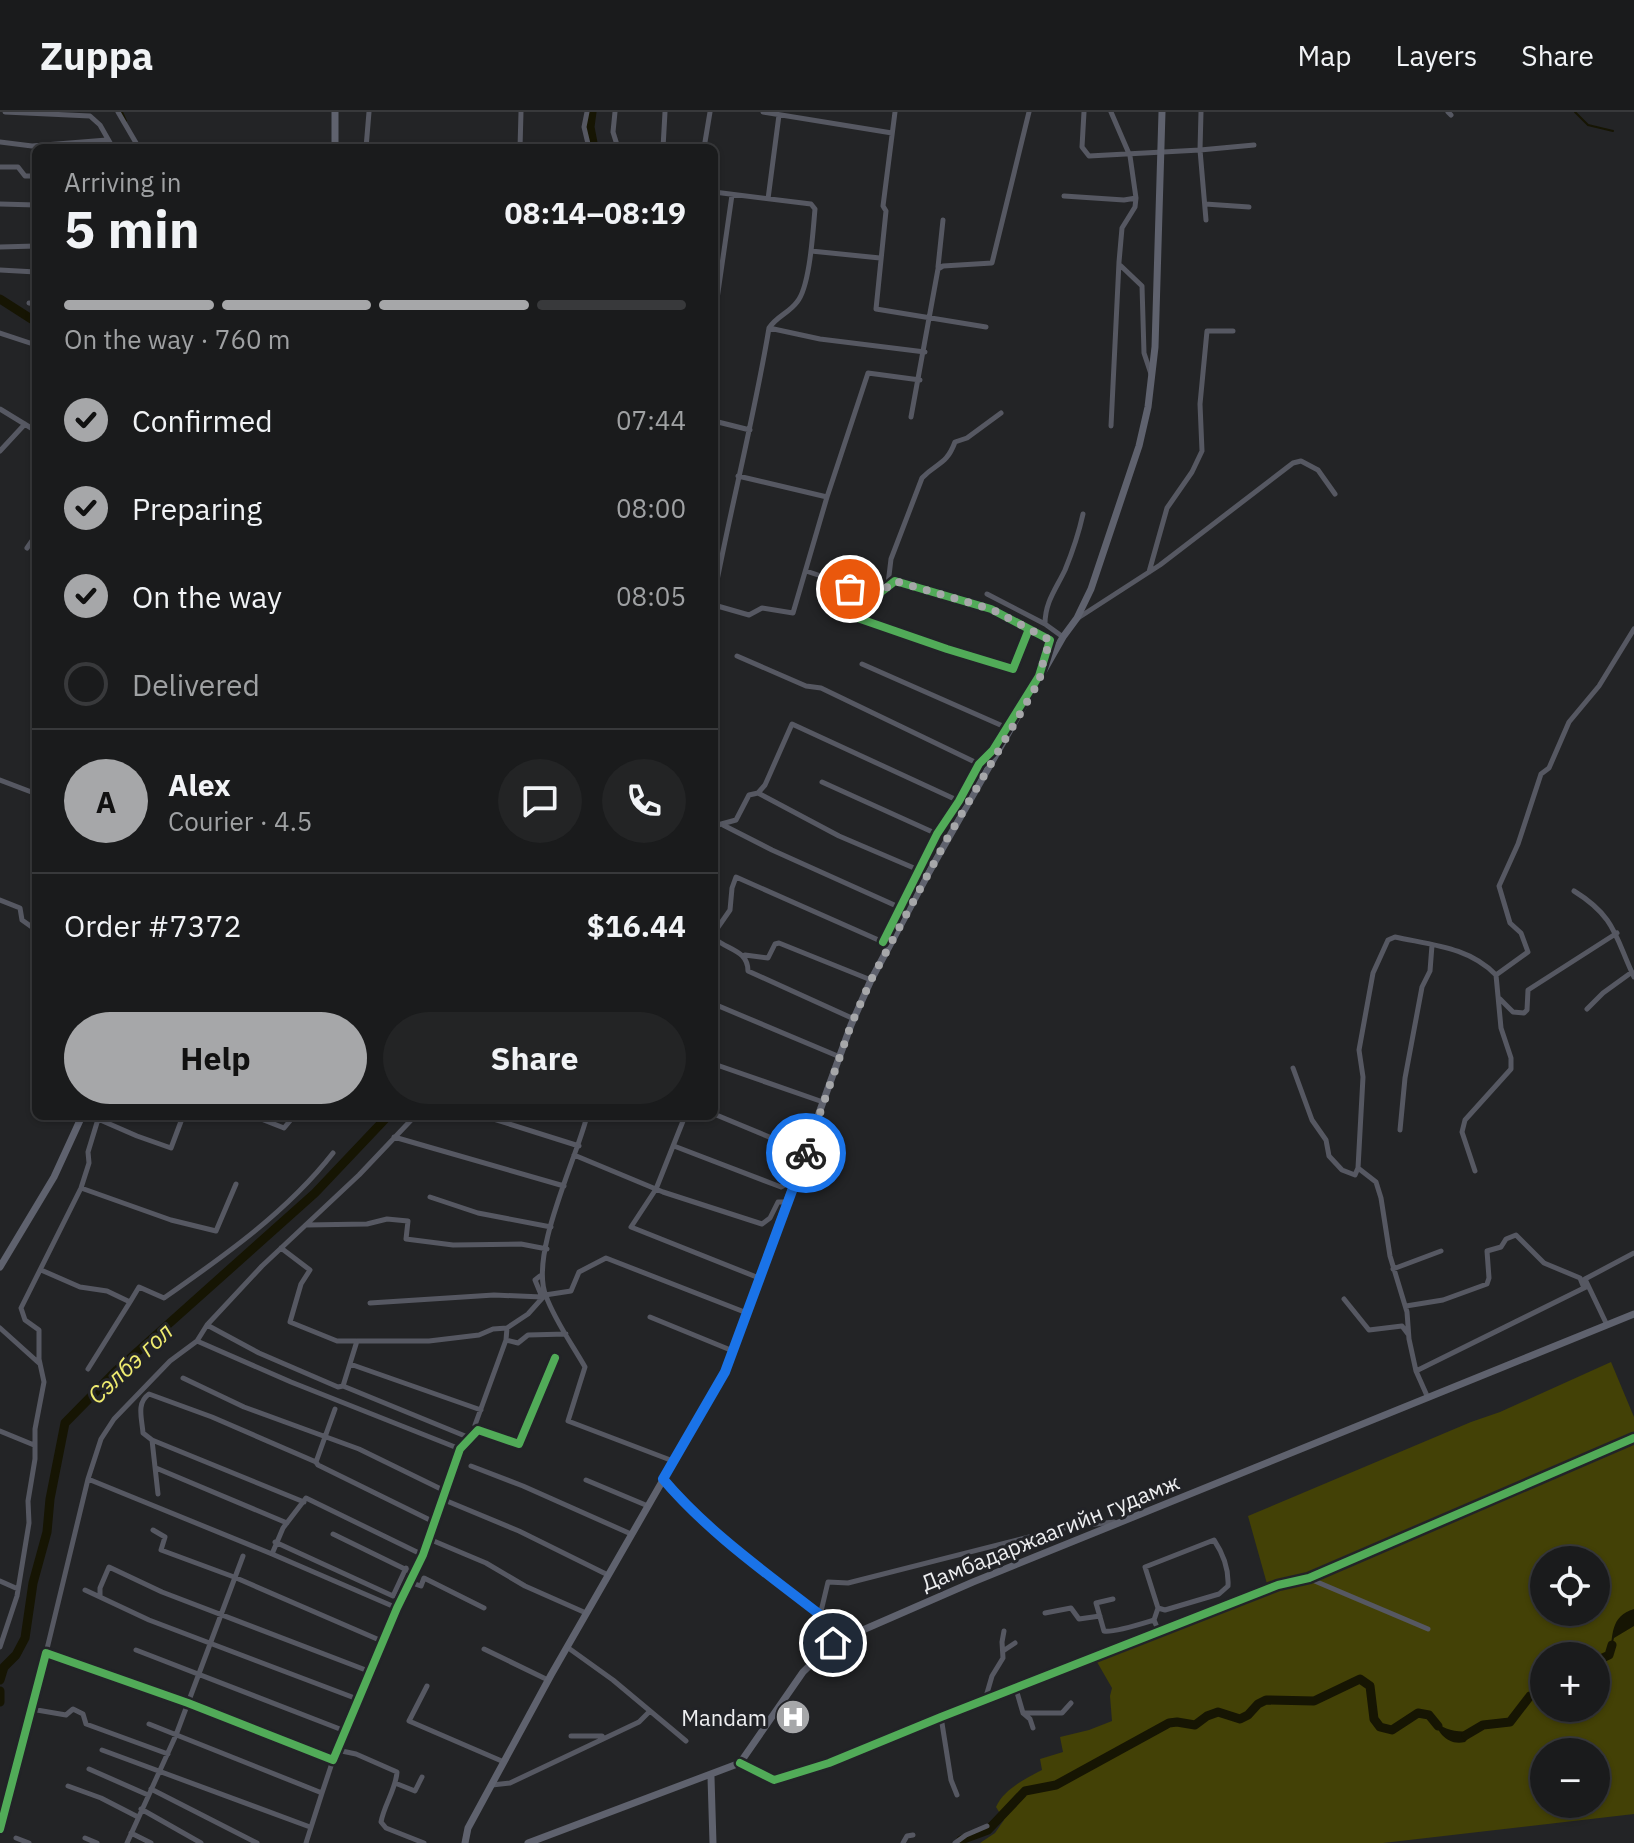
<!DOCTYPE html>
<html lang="en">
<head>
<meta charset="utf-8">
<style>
  :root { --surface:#1a1b1c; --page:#232425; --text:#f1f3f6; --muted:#9fa1a3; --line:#38393b; --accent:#a6a7a9 }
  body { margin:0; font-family:"IBM Plex Sans",sans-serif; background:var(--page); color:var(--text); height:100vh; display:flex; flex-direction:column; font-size:30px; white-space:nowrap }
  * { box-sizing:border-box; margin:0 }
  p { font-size:26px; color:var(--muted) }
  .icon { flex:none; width:44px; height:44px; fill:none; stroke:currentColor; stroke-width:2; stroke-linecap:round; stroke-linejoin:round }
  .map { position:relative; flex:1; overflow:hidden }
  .sheet { position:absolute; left:32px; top:32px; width:686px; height:976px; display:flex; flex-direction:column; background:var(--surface); border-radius:12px; box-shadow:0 2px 6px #0004,0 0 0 2px var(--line) }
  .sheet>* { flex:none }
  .buttons { position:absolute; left:1530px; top:1434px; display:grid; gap:16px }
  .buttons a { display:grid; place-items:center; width:80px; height:80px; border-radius:50%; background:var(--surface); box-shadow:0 2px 6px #0004,0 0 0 2px var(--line); font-size:40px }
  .pin { position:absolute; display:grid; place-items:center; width:68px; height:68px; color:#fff; margin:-34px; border:4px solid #fff; border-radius:50%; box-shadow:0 2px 8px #0007 }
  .courier { position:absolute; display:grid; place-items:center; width:80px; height:80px; margin:-40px; border:6px solid #1a73e8; border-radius:50%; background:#fff; color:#222; box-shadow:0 2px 10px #0007 }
  .overview em { font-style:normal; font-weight:700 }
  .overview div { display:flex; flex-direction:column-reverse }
  .overview { display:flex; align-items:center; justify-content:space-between; height:136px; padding:0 32px }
  h1 { font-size:52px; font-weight:700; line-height:60px }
  .bar { display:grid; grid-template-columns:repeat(4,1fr); gap:12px 8px; align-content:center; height:96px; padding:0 32px }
  .bar i { height:10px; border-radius:6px; background:var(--line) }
  .bar .current { background:var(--accent) }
  .bar p { grid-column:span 4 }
  .line { display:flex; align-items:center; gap:20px; padding:0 32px; border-top:2px solid var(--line) }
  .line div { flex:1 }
  .round { display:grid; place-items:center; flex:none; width:84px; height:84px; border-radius:42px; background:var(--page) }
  ol { padding:0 32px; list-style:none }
  li { display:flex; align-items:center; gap:24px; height:88px }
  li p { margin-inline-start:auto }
  li .icon { padding:8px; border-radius:50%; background:var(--accent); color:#111; stroke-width:4 }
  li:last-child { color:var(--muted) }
  li i { width:44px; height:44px; border:4px solid var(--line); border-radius:50% }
  .cta { display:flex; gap:16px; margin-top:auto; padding:16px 32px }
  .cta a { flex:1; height:92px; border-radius:48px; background:var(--accent); color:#111; font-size:32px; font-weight:700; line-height:92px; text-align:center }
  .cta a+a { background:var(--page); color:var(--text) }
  header { display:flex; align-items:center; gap:48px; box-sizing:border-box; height:112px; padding:0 40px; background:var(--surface); border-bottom:2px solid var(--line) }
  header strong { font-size:38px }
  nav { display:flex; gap:44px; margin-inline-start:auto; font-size:28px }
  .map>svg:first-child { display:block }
</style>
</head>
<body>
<header>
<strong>Zuppa</strong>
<nav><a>Map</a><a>Layers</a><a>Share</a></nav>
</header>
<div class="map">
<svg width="1634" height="1731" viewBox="0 0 1634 1731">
  <rect width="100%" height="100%" fill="#232426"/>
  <path fill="#434106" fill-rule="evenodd" d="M1611 1250 1634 1305V1702L1383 1731H980L995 1721 1004 1708 996 1695C1004 1677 1025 1667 1042 1658L1040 1647 1063 1640 1060 1625 1089 1618 1112 1609 1110 1584 1112 1576 1093 1543 1269 1479 1248 1404 1471 1310 1500 1300ZM1544 1448H1596V1500H1544ZM1544 1544H1596V1596H1544ZM1544 1640H1596V1692H1544Z"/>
  <path fill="#161503" d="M1634 1497V1514L1614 1526 1610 1542C1613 1524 1610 1504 1634 1497Z
    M1433 1607C1443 1620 1465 1622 1477 1617L1465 1630C1447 1634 1438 1620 1433 1607Z"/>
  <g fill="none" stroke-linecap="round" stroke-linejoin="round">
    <path stroke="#161503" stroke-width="2" d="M122 0 126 9
      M1575 0 1588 13 1613 19"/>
    <path stroke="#161503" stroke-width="9" d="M592 0 590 15 594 36
      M0 187 36 210
      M1596 1549 1609 1543 1612 1533
      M0 1568 4 1555 16 1543 25 1526 33 1471 47 1420 50 1387 65 1311 117 1258 315 1081 388 1004
      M0 1579V1590
      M1466 1623 1483 1613 1510 1610 1530 1584 1544 1579
      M961 1728 988 1718 1025 1679 1056 1673 1169 1611 1177 1610 1195 1613 1207 1604 1218 1600 1240 1607 1248 1603 1258 1592 1266 1588 1314 1589 1360 1567 1370 1574 1374 1607 1380 1615 1392 1618 1418 1601 1429 1603 1438 1614"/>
    <path stroke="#565862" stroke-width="5" d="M5 0 90 4 100 13 113 36
      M118 0 139 36
      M587 0 584 15 589 36
      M615 0 613 20 618 36
      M763 0 892 21
      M895 0 883 94 886 99 876 197 986 215
      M1084 0 1082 35 1089 44 1200 38 1201 0
      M1111 0 1130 44 1136 86 1135 95 1122 116 1119 150 1111 314
      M1448 0 1451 3
      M0 30 32 34 107 28
      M366 36 369 0
      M520 36 521 0
      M663 36 665 0
      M704 36 710 0
      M0 55H18L25 64H36
      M714 80 811 92 815 97C813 118 810 175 797 190 789 201 777 204 769 216 754 306 731 394 714 484
      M1064 84 1124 88 1136 86
      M768 87 779 3
      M0 92 36 93
      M1205 92 1249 95
      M1206 108 1200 38 1254 33
      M0 135 36 134
      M811 139 880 146
      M1121 154 1142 174 1144 241 1151 262
      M938 155 943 108
      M0 158 36 160
      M29 191 36 192
      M714 208 732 83
      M769 216 820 227 925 240
      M0 221 36 233
      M0 297 36 319
      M911 305 938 157 943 154 992 151 1029 0
      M714 309 750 318
      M0 339 25 312
      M738 364 827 385
      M27 436 36 423
      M806 459 851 474
      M1149 460 1167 396 1192 360 1202 339 1200 292 1207 219H1233
      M888 472 891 447 922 366C937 350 946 354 955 330L967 326 1001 301
      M987 482 1045 512
      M714 493 749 503 762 496 793 501 827 385 868 261 920 268
      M1078 506 1160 453 1293 351 1301 349 1318 358 1335 382
      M1063 525 1045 512C1045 490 1056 477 1065 458 1072 441 1079 420 1083 402
      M737 544 806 574 821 576 979 652
      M862 552 1005 615
      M0 668 34 681 36 678
      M822 670 937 722
      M758 681 839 724 928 762
      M723 713 772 738 901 796
      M714 714 736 708 749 683 758 681 765 673 792 612 959 689
      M1574 779C1616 805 1615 825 1634 865
      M0 788 20 796 22 808 36 818
      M714 821 730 798 732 776 736 765 883 830
      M714 826C727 838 748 838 748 859L854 907
      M883 830 937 722 959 689 979 652 993 638 1039 564 1050 528 991 497 895 469 881 480 851 474 843 495V501L947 537 1013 557 1029 517
      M745 843 768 846 775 832 779 831 871 868
      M1496 863 1528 840 1521 821 1510 811 1499 774 1518 732 1541 662 1549 656 1569 610 1599 574 1634 517
      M1500 887 1513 900 1524 901 1527 898 1528 878 1617 821
      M714 892 840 945
      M1587 897 1603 881 1632 860
      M714 952 823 990
      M1293 956 1312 1008 1326 1028 1329 1044 1342 1058 1355 1063 1358 1056
      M714 1002 786 1032 789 1063
      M254 1004 284 1016 294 1004
      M484 1004 579 1034
      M587 1004C576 1048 529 1143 546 1184 555 1209 572 1232 585 1255L568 1309 673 1349
      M685 1004 656 1077 631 1115 759 1166
      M98 1007 137 1024 171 1036 183 1004
      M1400 1018 1405 966 1422 875 1430 859 1432 833
      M394 1025 564 1074
      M674 1034 781 1075 785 1073 789 1063
      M574 1043 663 1080 762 1112 770 1106 778 1090H787
      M1475 1059 1462 1020 1465 1008 1511 957V946L1501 916 1496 863
      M81 1076 171 1108 216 1119 236 1072
      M430 1085 478 1101 551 1115
      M306 1113 367 1112 387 1107 408 1109 406 1127 453 1133 521 1132 547 1137
      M281 1136 310 1158 301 1172 290 1210 337 1229H356
      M1393 1157 1441 1139
      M41 1158 80 1175 107 1179 130 1190 88 1257
      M1344 1187 1369 1218 1402 1214 1408 1222
      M130 1190 139 1175 164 1186C224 1144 287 1100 333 1041
      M370 1191 494 1183 542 1185 535 1168 540 1164
      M1406 1194 1443 1188 1487 1172 1489 1166 1487 1139 1501 1135 1506 1127 1516 1123 1544 1151 1580 1166 1584 1176
      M650 1205 733 1239
      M207 1213 259 1241 338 1275 343 1274 470 1326
      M1607 1213 1585 1167 1634 1141
      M0 1216 40 1252
      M506 1228 518 1231 528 1223 566 1222
      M197 1229 291 1270 460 1337
      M350 1252 481 1298
      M1416 1259 1409 1227 1407 1200 1390 1144 1381 1086 1376 1070 1358 1056 1363 965 1359 938 1373 861 1388 828 1395 825C1432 833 1469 835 1496 863
      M183 1266 244 1295 359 1337 445 1379
      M343 1274 357 1229H429L479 1223 493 1217 507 1216 528 1202 545 1183 571 1179 579 1160 606 1146 747 1201
      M1428 1286 1416 1259 1588 1174
      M478 1318 475 1313 506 1228 507 1216
      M0 1319 34 1333
      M152 1328 304 1390
      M316 1350 335 1297
      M471 1354 523 1374 631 1422
      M156 1356 287 1411
      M88 1367 272 1442 283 1416 306 1386 423 1443
      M663 1367C708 1420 765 1460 819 1502
      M586 1368 648 1394
      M158 1382 152 1328 143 1321C142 1307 136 1291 149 1282L212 1305 316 1350 318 1353 434 1410
      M442 1387 519 1419 608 1463
      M153 1418 165 1425 161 1438 234 1465 384 1530
      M333 1422 413 1461
      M429 1427 486 1451 525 1474 586 1501
      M275 1430 393 1484 406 1456
      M272 1442 397 1496
      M1310 1467 1428 1517
      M0 1469 18 1477
      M409 1470 421 1474 424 1466 484 1496
      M85 1478 149 1508 360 1588
      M100 1483V1476L109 1455 162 1480 371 1560
      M1113 1487 1096 1491 1104 1519C1113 1521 1144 1511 1154 1508
      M1158 1496 1165 1498 1219 1482 1228 1474C1229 1457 1224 1443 1214 1428L1145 1455 1158 1496 1154 1508 1159 1520
      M1045 1501 1071 1496 1079 1507 1100 1504
      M833 1531 817 1516 828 1470 848 1471 1068 1415 1114 1410
      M0 1535 17 1484 29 1411 28 1389 35 1347V1317L44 1270 39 1247V1218L25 1208 21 1196 81 1076 89 1051 88 1040 99 1004
      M567 1535 613 1568 686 1629
      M484 1537 548 1568
      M136 1538 345 1619
      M1003 1539 1015 1531
      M46 1541 88 1367 101 1327 114 1307 170 1249 197 1229 207 1213 262 1154 359 1063 415 1004
      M427 1574 409 1609 504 1650
      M1016 1577 1023 1601 1030 1607 1033 1616
      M985 1588 992 1564 1003 1546 1002 1530 1004 1519
      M31 1597 66 1603 73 1597 83 1602 86 1612 168 1642
      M1023 1601H1062L1071 1591
      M941 1605 951 1668 957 1683
      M149 1612 322 1681 306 1731
      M571 1624H602
      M102 1638 310 1715
      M337 1638 356 1642 397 1660C396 1677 384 1693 381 1710L386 1716 424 1731
      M740 1651 774 1668 829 1651 941 1605 1278 1473 1309 1466 1634 1326
      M89 1657 148 1683
      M395 1671 415 1679 422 1665
      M492 1673 510 1671 639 1610 649 1600
      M68 1674 101 1686 138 1705
      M151 1677 257 1731
      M322 1681 333 1648
      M141 1697 201 1731
      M0 1717 46 1541 188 1591 333 1648 397 1496 423 1443 460 1337 478 1318 519 1332 555 1246
      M131 1721 151 1731
      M16 1726 29 1731
      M85 1726 97 1731
      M127 1731 176 1623 243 1444
      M903 1731 907 1724 913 1723
      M955 1731 966 1723 987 1714"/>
    <path stroke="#5f626e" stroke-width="7" d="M335 36V0
      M0 1155 54 1065 82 1004
      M711 1665 713 1731
      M465 1731 468 1716 551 1563 725 1260 851 913 871 868 928 762 1063 525 1077 506 1091 477 1139 334 1148 295 1155 235 1162 0
      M528 1731 740 1651 803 1560 833 1531 973 1470 1634 1202"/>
    <g stroke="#222327" stroke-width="13">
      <path id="cycleway" d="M883 830 937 722 959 689 979 652 993 638 1039 564 1050 528 991 497 895 469 881 480 851 474 843 495V501L947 537 1013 557 1029 517
        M740 1651 774 1668 829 1651 941 1605 1278 1473 1309 1466 1634 1326
        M0 1717 46 1541 188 1591 333 1648 397 1496 423 1443 460 1337 478 1318 519 1332 555 1246"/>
    </g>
    <use href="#cycleway" stroke="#51ab58" stroke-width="8"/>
  </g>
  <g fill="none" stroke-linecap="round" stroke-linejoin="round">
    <path stroke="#a6a7a9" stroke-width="8" stroke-dasharray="0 14.4" d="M806 1041 851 913 871 868 947 727 1041 566 1039 564 1050 528 991 497 895 469 881 480 851 474 850 477"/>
    <path stroke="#1a73e8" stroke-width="10" d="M806 1041 725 1260 663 1367C708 1420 765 1460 819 1502L817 1516 833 1531"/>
  </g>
  <defs>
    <g id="hospital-disc" transform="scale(1.8)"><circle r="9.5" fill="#a6a7a9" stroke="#222327"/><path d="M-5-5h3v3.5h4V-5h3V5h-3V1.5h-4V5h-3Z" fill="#fff"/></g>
  </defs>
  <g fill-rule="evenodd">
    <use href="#hospital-disc" x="793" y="1605"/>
  </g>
  <g text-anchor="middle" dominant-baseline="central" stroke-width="6" stroke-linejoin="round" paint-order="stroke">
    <g font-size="22" fill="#edeef0" stroke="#222327">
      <text transform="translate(1050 1420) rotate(-22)">Дамбадаржаагийн гудамж</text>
    </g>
    <g font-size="22" fill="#edeef0" stroke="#222327" text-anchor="end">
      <text x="767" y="1605">Mandam</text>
    </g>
    <g font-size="24" font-style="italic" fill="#efeb6f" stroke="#222327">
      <text transform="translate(130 1251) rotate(-43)">Сэлбэ гол</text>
    </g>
  </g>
</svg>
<div class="buttons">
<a><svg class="icon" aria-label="locate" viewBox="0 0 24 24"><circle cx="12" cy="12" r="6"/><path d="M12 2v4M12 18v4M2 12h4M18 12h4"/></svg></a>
<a>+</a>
<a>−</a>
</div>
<div class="pin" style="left:850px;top:477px;background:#ea580c"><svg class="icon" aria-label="bag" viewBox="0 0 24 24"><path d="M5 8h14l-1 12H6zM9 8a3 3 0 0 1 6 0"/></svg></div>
<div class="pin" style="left:833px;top:1531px;background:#1f2937"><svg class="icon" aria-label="home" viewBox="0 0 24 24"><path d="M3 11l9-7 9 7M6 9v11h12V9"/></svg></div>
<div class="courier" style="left:806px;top:1041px"><svg class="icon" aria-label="bike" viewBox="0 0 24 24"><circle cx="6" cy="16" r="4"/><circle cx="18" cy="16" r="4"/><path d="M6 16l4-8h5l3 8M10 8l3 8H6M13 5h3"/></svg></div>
<section class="sheet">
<div class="overview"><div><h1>5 min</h1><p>Arriving in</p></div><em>08:14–08:19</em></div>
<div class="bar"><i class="current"></i><i class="current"></i><i class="current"></i><i></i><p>On the way · 760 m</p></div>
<ol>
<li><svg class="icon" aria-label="check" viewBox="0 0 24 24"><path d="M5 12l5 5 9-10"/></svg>Confirmed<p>07:44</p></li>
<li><svg class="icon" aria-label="check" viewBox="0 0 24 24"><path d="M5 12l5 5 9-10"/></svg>Preparing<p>08:00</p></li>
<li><svg class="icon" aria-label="check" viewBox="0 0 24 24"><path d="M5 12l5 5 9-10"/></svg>On the way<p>08:05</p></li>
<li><i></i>Delivered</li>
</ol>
<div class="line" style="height:144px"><b class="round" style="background:var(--accent);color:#111">A</b><div><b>Alex</b><p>Courier · 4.5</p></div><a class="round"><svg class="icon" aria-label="chat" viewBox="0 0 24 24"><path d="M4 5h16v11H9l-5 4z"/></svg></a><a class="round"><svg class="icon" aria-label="phone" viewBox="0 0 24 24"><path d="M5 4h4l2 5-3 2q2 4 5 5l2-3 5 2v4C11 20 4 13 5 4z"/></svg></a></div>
<div class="line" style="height:104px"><div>Order #7372</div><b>$16.44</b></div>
<div class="cta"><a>Help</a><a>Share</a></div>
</section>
</div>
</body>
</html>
